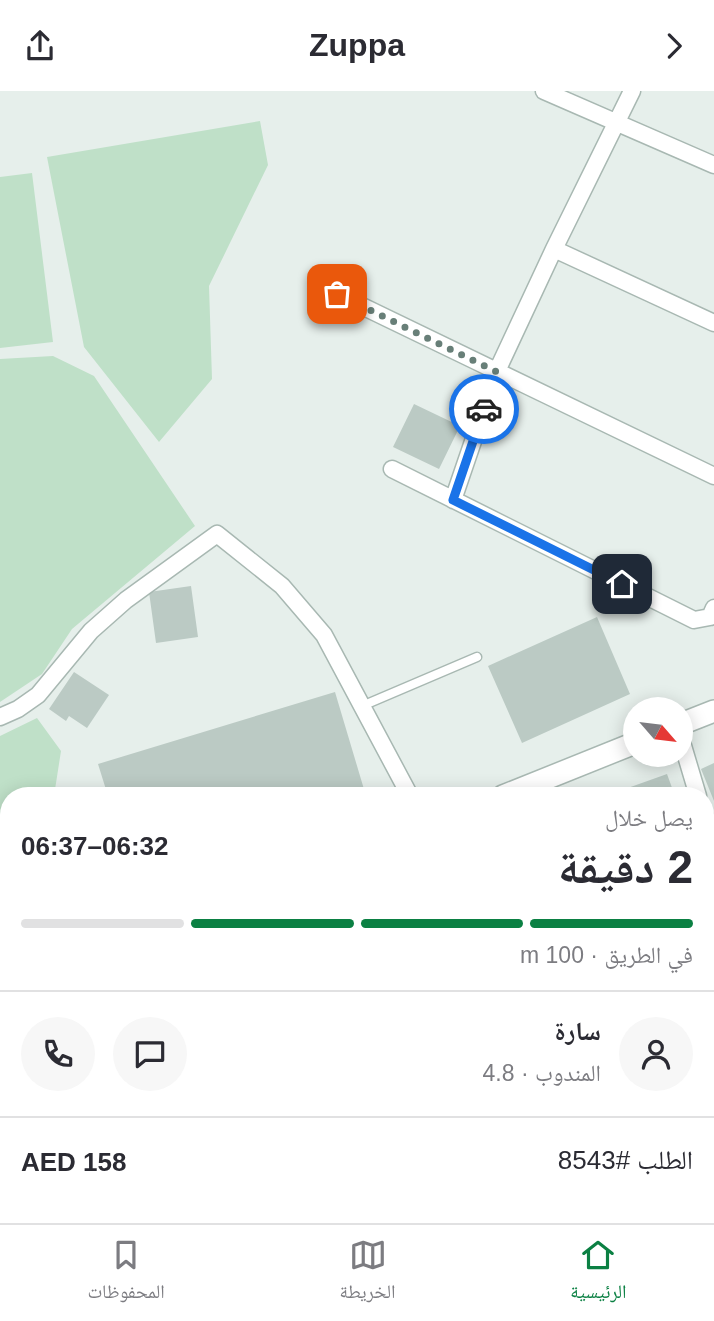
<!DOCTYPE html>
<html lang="ar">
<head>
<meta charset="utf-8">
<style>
  :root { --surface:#fff; --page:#f7f7f7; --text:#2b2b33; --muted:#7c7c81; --line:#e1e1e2; --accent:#0b8043 }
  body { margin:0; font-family:Helvetica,"Noto Naskh Arabic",sans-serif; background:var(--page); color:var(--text); direction:rtl; height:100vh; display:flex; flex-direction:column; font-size:26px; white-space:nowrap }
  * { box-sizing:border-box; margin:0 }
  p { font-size:23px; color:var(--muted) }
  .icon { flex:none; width:38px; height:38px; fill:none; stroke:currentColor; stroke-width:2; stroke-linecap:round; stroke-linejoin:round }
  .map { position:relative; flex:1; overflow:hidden; direction:ltr }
  .drawer { position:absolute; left:0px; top:696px; width:714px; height:436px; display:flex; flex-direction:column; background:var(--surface); border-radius:28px 28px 0 0; box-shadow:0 4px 18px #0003; direction:rtl }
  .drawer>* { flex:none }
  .needle { width:46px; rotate:118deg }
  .controls { position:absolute; left:623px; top:606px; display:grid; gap:14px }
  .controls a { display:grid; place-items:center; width:70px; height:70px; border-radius:50%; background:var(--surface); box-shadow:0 4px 18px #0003; font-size:35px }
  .pin { position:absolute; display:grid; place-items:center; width:60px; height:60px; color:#fff; margin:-30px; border-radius:14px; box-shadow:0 4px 10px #0006 }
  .courier { position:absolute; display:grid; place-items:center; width:70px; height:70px; margin:-35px; border:5px solid #1a73e8; border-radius:50%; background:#fff; color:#222; box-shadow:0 2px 9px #0007 }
  .summary em { font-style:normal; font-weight:700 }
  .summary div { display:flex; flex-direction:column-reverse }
  .summary { display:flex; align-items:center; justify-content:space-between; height:119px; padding:0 21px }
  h1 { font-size:46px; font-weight:700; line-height:52px }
  .bar { display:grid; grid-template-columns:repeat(4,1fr); gap:10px 7px; align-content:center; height:84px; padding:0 21px }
  .bar i { height:9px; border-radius:5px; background:var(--line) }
  .bar .on { background:var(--accent) }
  .bar p { grid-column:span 4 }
  .line { display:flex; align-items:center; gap:18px; padding:0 21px; border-top:2px solid var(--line) }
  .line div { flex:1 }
  .round { display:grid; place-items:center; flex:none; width:74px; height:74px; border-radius:37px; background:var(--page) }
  header { display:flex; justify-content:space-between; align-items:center; height:91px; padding:0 21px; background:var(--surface); font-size:32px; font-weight:700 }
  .tab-bar { display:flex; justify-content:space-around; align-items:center; height:98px; border-top:2px solid var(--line); background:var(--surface); font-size:19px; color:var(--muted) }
  .tab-bar a { display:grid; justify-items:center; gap:4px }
  .tab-bar .on { color:var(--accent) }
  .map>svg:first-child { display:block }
</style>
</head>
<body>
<header><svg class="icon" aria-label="forward" viewBox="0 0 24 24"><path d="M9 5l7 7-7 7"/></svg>Zuppa<svg class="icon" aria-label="share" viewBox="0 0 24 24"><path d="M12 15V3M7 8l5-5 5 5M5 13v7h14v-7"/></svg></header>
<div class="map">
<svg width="714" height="1132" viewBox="0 0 714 1132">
  <rect width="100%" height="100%" fill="#e6efeb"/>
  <path fill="#bfe0c8" d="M260 30 268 74 209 195 212 288 159 351 84 256 47 66Z
    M32 82 53 251 0 257V86Z
    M53 265 94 285 195 435 72 538 42 583 0 611V268Z
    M37 627 61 660 54 705H9V807L0 809V645Z"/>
  <path fill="#bbcac4" d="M414 313 460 335 439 378 393 356Z
    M191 495 198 546 156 552 149 501Z
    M597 526 630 603 522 652 488 575Z
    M74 581 109 604 87 637 69 625 66 630 49 618Z
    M335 601 366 705H108L98 673Z
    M714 672V710L701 678Z
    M667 683 675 705H628L625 698Z
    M705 788 714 811V860L705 863Z
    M705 913 714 925V962L705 968Z
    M265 1124H365L357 1132H262L259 1129Z
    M520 1124H596L605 1132H529Z"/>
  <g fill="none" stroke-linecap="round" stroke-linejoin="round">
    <g stroke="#a8b8b2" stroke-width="11">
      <path id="service" d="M362 615 477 566"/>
    </g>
    <g stroke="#a8b8b2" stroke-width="19">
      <path id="minor" d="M544 0 714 74
        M554 158 714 232
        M337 203 714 385
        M392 378 694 529 710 526 714 517
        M453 409 497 280 554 158 632 0
        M0 626 18 618 38 604 91 540 126 509 217 443 282 495 324 544 410 705
        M681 648 698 705
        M705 726 714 747
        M705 1081 714 1079"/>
    </g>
    <g stroke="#a8b8b2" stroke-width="24">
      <path id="tertiary" d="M681 633 714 620
        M503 705 635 652
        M0 893 9 890"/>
    </g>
    <use href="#service" stroke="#fff" stroke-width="8"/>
    <use href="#minor" stroke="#fff" stroke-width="16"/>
    <use href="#tertiary" stroke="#fff" stroke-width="21"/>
  </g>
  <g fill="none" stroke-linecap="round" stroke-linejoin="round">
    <path stroke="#687f78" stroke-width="7" stroke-dasharray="0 12.6" d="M337 203 497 281 484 318"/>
    <path stroke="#1a73e8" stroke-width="9" d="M484 318 453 409 622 493"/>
  </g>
</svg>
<div class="controls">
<a><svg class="needle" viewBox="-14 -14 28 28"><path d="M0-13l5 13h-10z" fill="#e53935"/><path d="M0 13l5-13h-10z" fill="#7c7c81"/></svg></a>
</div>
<div class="pin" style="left:337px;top:203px;background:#ea580c"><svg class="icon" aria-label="bag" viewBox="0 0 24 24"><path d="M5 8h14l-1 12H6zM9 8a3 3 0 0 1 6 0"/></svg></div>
<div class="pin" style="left:622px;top:493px;background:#1f2937"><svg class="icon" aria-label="home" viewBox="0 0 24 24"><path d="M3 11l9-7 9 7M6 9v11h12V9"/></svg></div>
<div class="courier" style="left:484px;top:318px"><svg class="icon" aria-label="car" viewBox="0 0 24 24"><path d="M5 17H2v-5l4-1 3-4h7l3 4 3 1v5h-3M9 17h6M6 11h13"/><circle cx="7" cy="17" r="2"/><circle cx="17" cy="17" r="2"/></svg></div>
<section class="drawer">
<div class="summary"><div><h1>2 دقيقة</h1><p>يصل خلال</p></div><em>06:32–06:37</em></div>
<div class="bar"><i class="on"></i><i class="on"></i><i class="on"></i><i></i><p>في الطريق · 100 m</p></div>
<div class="line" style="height:126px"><a class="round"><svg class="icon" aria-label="person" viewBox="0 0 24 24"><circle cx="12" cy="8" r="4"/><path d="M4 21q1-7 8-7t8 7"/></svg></a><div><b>سارة</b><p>المندوب · 4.8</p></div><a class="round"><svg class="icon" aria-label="chat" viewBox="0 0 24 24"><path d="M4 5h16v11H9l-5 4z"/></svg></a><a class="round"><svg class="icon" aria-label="phone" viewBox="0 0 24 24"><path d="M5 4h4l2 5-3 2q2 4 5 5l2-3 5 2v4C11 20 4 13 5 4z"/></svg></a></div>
<div class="line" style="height:91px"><div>الطلب #8543</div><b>AED 158</b></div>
</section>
</div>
<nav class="tab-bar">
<a class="on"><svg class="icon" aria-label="home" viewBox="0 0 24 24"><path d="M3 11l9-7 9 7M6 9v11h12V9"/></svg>الرئيسية</a>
<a><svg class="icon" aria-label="map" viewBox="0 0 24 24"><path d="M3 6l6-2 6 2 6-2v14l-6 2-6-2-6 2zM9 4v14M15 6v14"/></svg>الخريطة</a>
<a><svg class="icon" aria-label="saved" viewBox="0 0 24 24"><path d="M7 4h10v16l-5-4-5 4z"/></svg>المحفوظات</a>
</nav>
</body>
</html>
